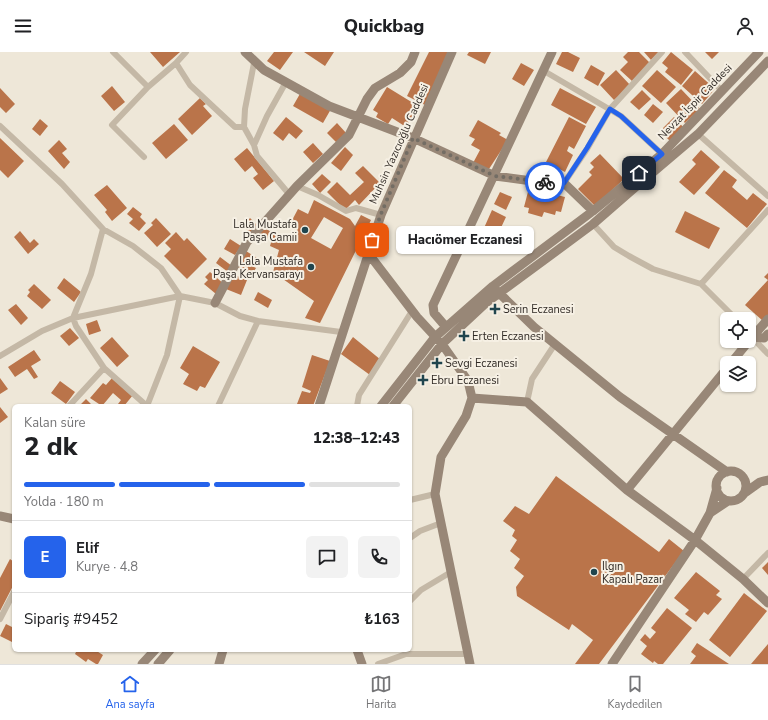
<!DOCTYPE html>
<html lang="tr">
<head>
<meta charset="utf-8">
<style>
  :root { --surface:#fff; --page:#f2f2f2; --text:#202124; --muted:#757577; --line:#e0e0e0; --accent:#2563eb }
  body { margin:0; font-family:"Nunito Sans",sans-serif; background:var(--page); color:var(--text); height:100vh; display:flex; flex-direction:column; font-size:15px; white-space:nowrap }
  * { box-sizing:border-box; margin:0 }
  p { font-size:13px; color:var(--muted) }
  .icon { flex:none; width:22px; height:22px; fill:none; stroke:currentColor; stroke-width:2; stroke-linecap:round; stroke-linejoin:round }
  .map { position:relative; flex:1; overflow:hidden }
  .details { position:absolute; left:12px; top:352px; width:400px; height:248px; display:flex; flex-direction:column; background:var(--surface); border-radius:6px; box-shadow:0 1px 3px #0004 }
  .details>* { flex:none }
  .tools { position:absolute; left:720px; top:260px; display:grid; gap:8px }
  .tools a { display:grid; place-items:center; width:36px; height:36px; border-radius:6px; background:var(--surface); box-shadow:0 1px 3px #0004; font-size:20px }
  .pin { position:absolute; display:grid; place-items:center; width:34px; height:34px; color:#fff; margin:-17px; border-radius:8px; box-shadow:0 2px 6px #0006 }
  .courier { position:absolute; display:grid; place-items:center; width:40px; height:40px; margin:-20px; border:3px solid #2563eb; border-radius:50%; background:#fff; color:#222; box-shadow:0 1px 5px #0007 }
  .bubble { position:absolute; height:28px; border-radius:6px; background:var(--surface); box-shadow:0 1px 3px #0004; font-size:13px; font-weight:800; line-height:28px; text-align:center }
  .summary em { font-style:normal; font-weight:800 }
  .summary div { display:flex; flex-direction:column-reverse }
  .summary { display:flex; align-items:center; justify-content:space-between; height:68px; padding:0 12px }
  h1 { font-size:26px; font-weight:800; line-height:30px }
  .bar { display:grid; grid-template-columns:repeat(4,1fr); gap:6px 4px; align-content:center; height:48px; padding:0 12px }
  .bar i { height:5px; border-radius:3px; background:var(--line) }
  .bar .on { background:var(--accent) }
  .bar p { grid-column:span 4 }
  .line { display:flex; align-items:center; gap:10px; padding:0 12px; border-top:1px solid var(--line) }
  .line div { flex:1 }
  .round { display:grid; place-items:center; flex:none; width:42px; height:42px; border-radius:6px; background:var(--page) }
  header { display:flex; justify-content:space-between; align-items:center; height:52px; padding:0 12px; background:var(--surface); font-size:18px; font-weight:800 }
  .dock { display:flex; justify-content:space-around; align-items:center; height:56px; border-top:1px solid var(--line); background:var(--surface); font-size:11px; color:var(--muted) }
  .dock a { display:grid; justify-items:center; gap:2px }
  .dock .on { color:var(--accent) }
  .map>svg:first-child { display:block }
</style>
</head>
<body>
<header><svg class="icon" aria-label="menu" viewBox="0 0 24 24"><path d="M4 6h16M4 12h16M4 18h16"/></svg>Quickbag<svg class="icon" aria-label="person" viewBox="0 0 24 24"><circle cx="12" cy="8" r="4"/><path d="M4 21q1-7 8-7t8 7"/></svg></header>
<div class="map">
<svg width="768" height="612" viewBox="0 0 768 612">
  <rect width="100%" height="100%" fill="#eee7d8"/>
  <path fill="#ba744a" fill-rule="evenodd" d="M150 0H180L163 15Z
    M274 0H293L280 18 267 9Z
    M304 0H334L325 14Z
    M429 0H451L425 53 407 44Z
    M469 0H491L485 12 467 3Z
    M562 0H568L580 6 573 20 556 12Z
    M628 0H639L650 11 632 29 620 18 628 10 623 5Z
    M644 0H659L651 8Z
    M671 0 693 18 681 33 665 20 668 16 662 11Z
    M705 0H719L712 7Z
    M521 11 534 18 524 34 512 27Z
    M591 13 605 21 598 34 584 26Z
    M616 18 631 34 614 48 600 33Z
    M657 18 676 35 661 51 642 34Z
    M695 19 715 37 702 52 682 34Z
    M112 34 125 50 114 59 101 44Z
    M387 35 418 54 406 75 392 66 388 72 376 65 378 61 373 58Z
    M0 36 15 52 6 61 0 55Z
    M560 36 596 55 586 72 551 53Z
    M681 37 700 57 685 71 666 51Z
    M642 38 651 47 639 58 630 50Z
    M301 40 331 57 323 71 293 54Z
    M200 46 206 52 203 54 212 64 192 83 178 67Z
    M653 52 663 60 653 71 644 63Z
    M286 65 303 79 296 87 289 81 283 89 273 81Z
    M569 65 586 74 574 97 569 94 567 99 573 103 565 120 546 110Z
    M674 65 684 76 670 89 660 79Z
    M40 67 48 74 40 84 32 77Z
    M478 68 501 81 499 83 508 88 487 120 473 111 480 98 471 93 475 87 469 84Z
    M337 71 347 82 337 91 327 81Z
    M174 72 188 88 166 107 152 91Z
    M0 86 24 109 8 126 0 118Z
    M59 88 67 97 62 101 70 110 64 117 48 99Z
    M313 91 323 102 313 111 303 100Z
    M345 95 353 103 341 119 331 111Z
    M247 96 274 129 263 138 253 126 258 122 252 114 245 120 234 107Z
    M701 98 720 115 694 143 679 130 696 112 692 108Z
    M600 102 624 127 595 154 578 137 592 123 589 120 594 115 590 111Z
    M363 114 380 131 359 153 355 148 345 158 327 140 337 130 350 143 364 130 355 121Z
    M724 118 737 128 732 135 747 148 753 141 767 152 747 176 705 141Z
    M322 122 331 130 320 141 312 132Z
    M107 133 127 156 112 169 105 160 107 158 94 143Z
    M529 136 565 145 561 160 556 159 555 163 544 160 542 165 528 161 529 156 524 155Z
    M500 140 512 145 506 158 494 152Z
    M314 148 350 167 355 174 361 163 371 168 320 271 305 266 314 249 273 220 279 198 270 194 274 180 292 190 297 179 289 174 298 157 308 162ZM324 165 343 176 331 197 311 186Z
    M133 155 142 162 140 165 146 171 139 179 129 171 133 167 127 162Z
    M492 158 506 165 498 182 484 176Z
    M685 159 720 176 709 197 675 180Z
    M156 166 171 182 157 195 144 181 153 173 151 171Z
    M250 166 259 175 251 182 243 174Z
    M262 174 271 180 265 191 255 185Z
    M20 179 30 191 34 187 39 192 28 202 14 185Z
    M176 180 184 189 187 186 207 207 187 227 164 204 171 197 165 191Z
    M481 183 490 190 484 200 474 193Z
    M230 187 241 194 235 203 224 197Z
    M246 199 257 206 252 214 256 216 252 223 237 215Z
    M220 205 232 214 228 220 216 211Z
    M210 220 224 232 216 242 204 232 208 228 205 225Z
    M768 221V264L763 269 745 253 768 228 764 225Z
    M232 222 247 228 241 243 226 237Z
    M64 226 81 240 74 250 57 236Z
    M34 232 51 248 42 257 27 244 30 240 28 238Z
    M258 240 272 248 268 256 254 248Z
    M16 252 28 266 21 273 8 258Z
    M97 268 101 279 89 283 86 272Z
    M70 276 79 286 69 294 60 284Z
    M112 285 129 304 117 315 100 296Z
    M353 285 381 308 370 323 341 302Z
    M193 294 220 310 205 336 200 334 197 339 183 332 189 322 180 316Z
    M34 298 41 308 31 314 38 325 34 327 27 317 15 325 8 315Z
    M312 303 330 309 313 354H302L297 352 302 339 310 341 311 339 302 335Z
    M0 326 8 337 0 342Z
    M112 326 133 343 124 354 118 352 121 348 113 341 102 354 90 346 103 331 106 333Z
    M60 329 75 340 66 352 51 341Z
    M86 347 93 354H79Z
    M0 355 8 365 0 371Z
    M556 424 659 500 669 487 684 499 599 612H575L593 588 572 572 569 578 517 544 516 535 524 524 514 516 520 507 510 499 517 488 512 484 515 478 503 469 515 454 529 462Z
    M10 507 14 510V532L0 559V526Z
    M768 510V523L762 516Z
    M696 520 720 539 716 543 722 547 708 563 704 560 696 570 685 562 689 558 674 546Z
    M744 541 767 559 730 605 709 588Z
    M667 556 692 576 663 612H658L654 609 653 611 641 602 647 594 640 588 645 582 650 587 656 580 651 576Z
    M6 572 14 576 12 590 0 584Z
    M697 591 729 612H690L696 604 691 600Z
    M768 592V612H751Z
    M77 598H95L103 603 98 612H96L88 607 86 610 75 602Z"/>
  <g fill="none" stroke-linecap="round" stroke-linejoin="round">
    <path stroke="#c4b8a6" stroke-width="6" d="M113 0 148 35
      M685 0 722 39
      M176 11 190 33 235 75H244L254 93 257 104 289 142
      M544 19 621 64 662 102
      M0 74 62 132 103 177 133 194 161 216 180 244 167 303 147 354 104 316 76 274 73 266 91 222 103 177
      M244 75 245 57 254 11
      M698 82 768 144
      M254 93 267 64 286 30
      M144 105 112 73 148 35 176 11 186 0
      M564 131 587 97 610 57 662 0
      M297 134 318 143 346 159 356 156 381 163
      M593 172 614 195 629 204 653 217 701 232 736 267
      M701 232 768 158
      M749 282 768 302
      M0 304 42 279 73 266 180 244 215 251 240 264 258 269 341 280
      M527 350 532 327 555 292
      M69 354 104 316
      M218 354 258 269
      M357 354 359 343 412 259
      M410 448 435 442
      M410 486 420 479 441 471
      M743 527 768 501
      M410 549 421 538 451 520
      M0 567 14 540
      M378 612 406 602H468"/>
    <path stroke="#988777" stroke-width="9" d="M245 0 264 18 329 54 413 86 495 124 532 129 564 131 593 159
      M368 201 417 265 442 292 468 329 472 346 466 364 441 405 435 442 470 612
      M495 237 534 275 620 345 727 420
      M215 251 247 190 297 134 349 83 367 47 375 36 400 21 411 10 415 0
      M446 275 434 261 433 253 552 0
      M752 285 764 286 768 282
      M749 289 768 267
      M731 311 749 289
      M472 346 527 350 627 438 695 488 743 527 768 551
      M319 354 381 163 452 0
      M381 354 435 285 493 234 593 159 662 102 759 0
      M393 354 442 292 486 251 593 172 632 138 698 82 768 9
      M716 434a15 15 0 1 1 30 0a15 15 0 1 1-30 0Z
      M627 438 727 316
      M746 440 760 430 768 428
      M710 461 728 449
      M0 464 14 467
      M357 598 362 612
      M142 612 155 598
      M158 612 170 598
      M219 612 223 598
      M612 612 695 488 710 461 717 436"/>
  </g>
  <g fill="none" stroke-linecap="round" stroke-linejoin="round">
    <path stroke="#736d64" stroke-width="4" stroke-dasharray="0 7.2" d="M372 188 381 162 413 86 495 124 545 130"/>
    <path stroke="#2563eb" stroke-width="5" d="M545 130 564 131 587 96 610 57 621 64 662 102 639 121"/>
  </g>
  <g fill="#20454e" stroke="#f6f0e4" stroke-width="1.5">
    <circle cx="305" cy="178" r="4"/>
    <circle cx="311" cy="215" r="4"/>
    <path d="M493 251h4v4h4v4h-4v4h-4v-4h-4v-4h4z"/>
    <path d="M462 278h4v4h4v4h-4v4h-4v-4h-4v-4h4z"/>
    <path d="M435 305h4v4h4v4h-4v4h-4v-4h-4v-4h4z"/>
    <path d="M421 322h4v4h4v4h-4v4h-4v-4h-4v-4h4z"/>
    <circle cx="594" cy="520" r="4"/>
  </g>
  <g text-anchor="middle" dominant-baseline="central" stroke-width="4" stroke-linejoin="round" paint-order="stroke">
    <g font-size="11" fill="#312b26" stroke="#f6f0e4">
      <text transform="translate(695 50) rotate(-46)">Nevzat İspir Caddesi</text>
      <text transform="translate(399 92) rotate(-66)">Muhsin Yazıcıoğlu Caddesi</text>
    </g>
    <g font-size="11" fill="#312b26" stroke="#f6f0e4" text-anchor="start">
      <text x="297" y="172" text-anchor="end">Lala Mustafa<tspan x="297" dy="13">Paşa Camii</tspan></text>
      <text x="303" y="209" text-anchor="end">Lala Mustafa<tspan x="303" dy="13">Paşa Kervansarayı</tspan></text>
      <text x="503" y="257">Serin Eczanesi</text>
      <text x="472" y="284">Erten Eczanesi</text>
      <text x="445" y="311">Sevgi Eczanesi</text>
      <text x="431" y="328">Ebru Eczanesi</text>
      <text x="602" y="514">Ilgın<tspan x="602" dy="13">Kapalı Pazar</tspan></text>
    </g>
  </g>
</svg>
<div class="tools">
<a><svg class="icon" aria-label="locate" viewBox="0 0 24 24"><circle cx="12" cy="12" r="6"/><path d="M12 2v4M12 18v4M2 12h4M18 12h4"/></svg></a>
<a><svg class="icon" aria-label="layers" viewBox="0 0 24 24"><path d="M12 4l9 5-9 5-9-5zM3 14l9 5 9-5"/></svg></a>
</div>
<div class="pin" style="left:372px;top:188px;background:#ea580c"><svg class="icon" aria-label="bag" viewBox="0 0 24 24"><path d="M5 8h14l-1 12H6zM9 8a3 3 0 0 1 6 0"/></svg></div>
<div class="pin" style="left:639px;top:121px;background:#1f2937"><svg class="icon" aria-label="home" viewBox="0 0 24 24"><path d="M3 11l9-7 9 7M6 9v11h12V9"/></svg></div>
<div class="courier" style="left:545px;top:130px"><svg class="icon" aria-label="bike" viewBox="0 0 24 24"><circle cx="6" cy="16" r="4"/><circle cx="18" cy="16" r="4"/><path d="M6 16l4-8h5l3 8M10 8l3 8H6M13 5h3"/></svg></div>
<div class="bubble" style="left:396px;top:174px;width:138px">Hacıömer Eczanesi</div>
<section class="details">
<div class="summary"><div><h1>2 dk</h1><p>Kalan süre</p></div><em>12:38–12:43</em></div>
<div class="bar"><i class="on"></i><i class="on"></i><i class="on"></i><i></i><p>Yolda · 180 m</p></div>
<div class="line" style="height:72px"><b class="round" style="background:var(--accent);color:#fff">E</b><div><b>Elif</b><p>Kurye · 4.8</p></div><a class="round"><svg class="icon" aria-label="chat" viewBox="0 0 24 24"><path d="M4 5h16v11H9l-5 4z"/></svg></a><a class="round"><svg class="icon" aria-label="phone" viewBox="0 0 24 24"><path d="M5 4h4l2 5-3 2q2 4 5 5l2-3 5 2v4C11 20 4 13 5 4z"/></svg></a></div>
<div class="line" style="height:52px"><div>Sipariş #9452</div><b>₺163</b></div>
</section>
</div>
<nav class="dock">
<a class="on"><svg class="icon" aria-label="home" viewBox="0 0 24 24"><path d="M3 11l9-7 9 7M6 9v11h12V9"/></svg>Ana sayfa</a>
<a><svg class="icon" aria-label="map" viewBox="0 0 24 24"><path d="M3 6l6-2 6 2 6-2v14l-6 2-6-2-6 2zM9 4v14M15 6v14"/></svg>Harita</a>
<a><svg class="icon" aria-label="saved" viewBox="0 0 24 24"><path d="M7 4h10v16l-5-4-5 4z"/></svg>Kaydedilen</a>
</nav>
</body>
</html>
